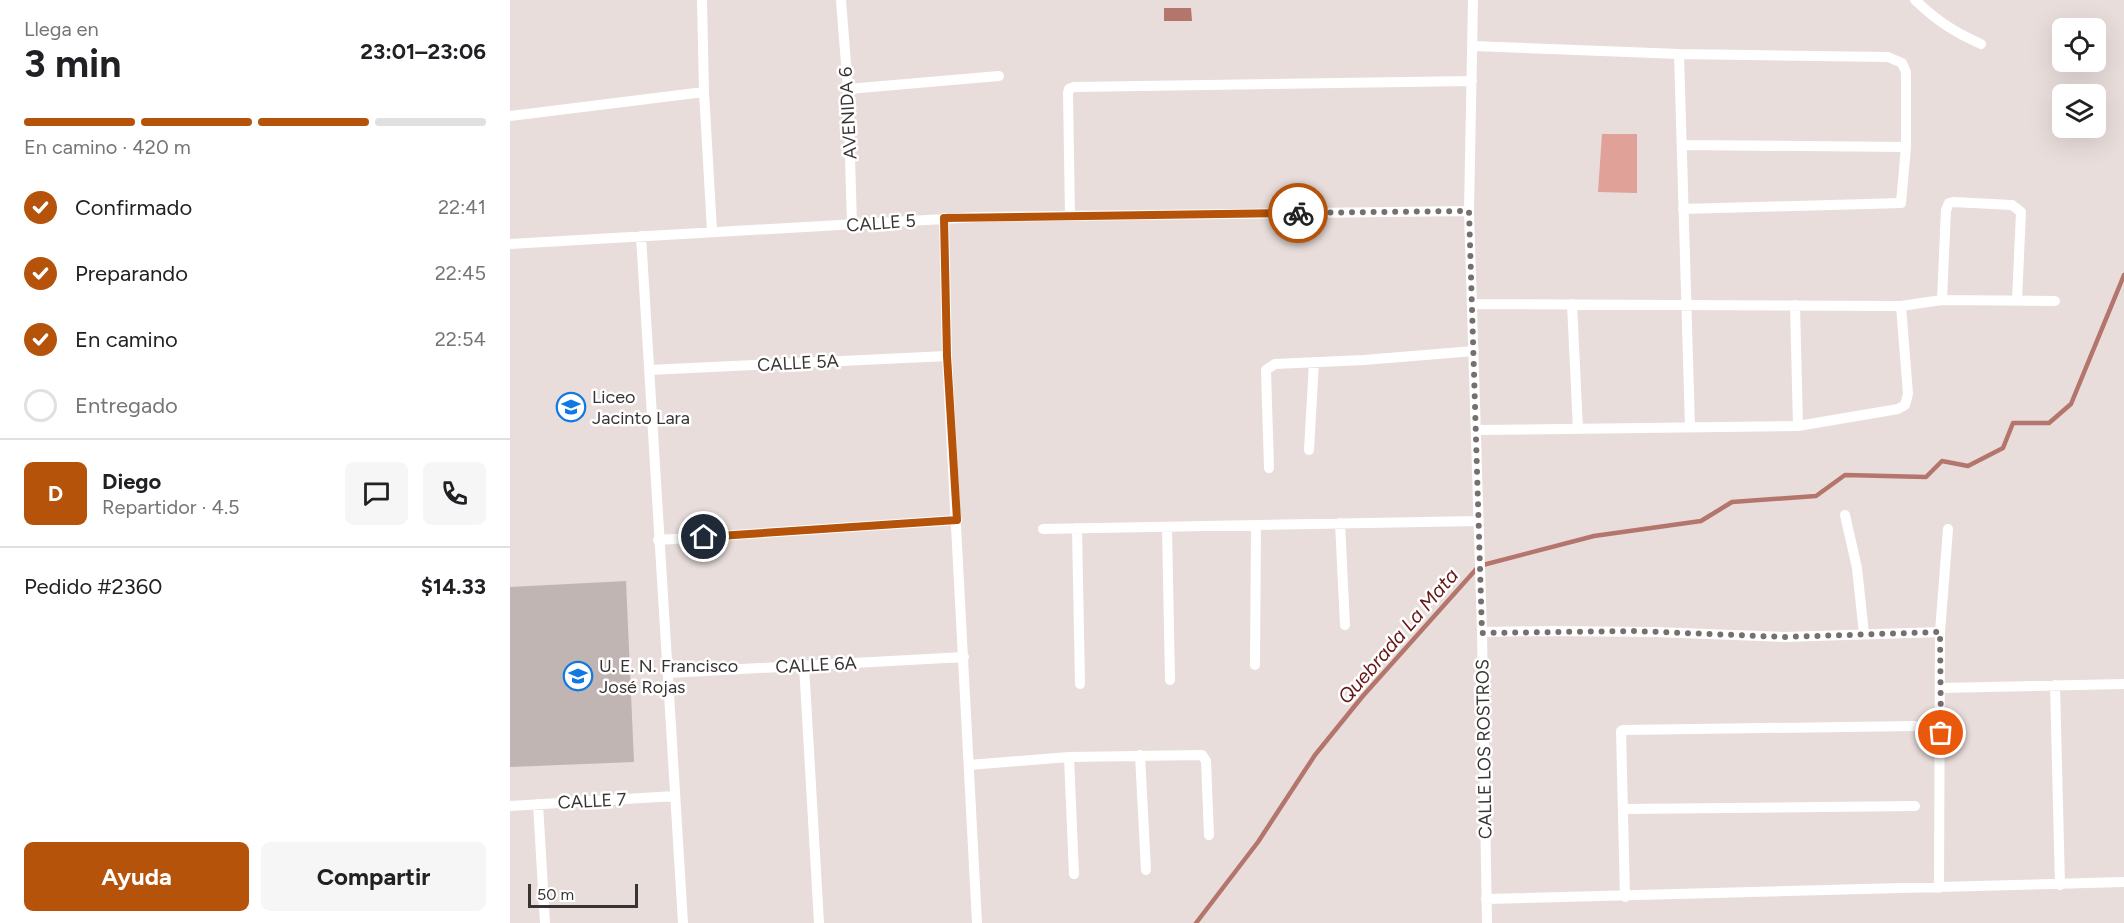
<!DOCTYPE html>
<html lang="es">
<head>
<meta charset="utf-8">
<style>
  :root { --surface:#fff; --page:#f6f6f6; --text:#202124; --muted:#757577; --line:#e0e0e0; --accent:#b45309 }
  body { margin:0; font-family:Figtree,sans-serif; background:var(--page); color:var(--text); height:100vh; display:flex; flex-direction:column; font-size:22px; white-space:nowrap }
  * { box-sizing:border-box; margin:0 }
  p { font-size:20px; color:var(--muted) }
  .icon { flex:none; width:33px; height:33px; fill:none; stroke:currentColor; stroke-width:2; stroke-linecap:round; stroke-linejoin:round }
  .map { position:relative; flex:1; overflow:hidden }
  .panel { display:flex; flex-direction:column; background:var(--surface); width:510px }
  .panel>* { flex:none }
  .tools { position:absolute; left:1542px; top:18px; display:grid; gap:12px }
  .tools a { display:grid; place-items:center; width:54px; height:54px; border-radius:9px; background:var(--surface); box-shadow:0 6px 24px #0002; font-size:30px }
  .scale { position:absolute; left:18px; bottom:15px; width:110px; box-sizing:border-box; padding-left:6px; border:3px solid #383433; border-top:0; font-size:16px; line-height:21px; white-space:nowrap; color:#383433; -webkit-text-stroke:4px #fff; paint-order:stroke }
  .pin { position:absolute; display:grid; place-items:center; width:51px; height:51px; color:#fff; margin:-26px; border:3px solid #fff; border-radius:50%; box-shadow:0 2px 6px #0007 }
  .courier { position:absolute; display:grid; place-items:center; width:60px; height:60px; margin:-30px; border:4px solid #b45309; border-radius:50%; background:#fff; color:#222; box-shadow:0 2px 8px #0007 }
  .summary em { font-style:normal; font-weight:700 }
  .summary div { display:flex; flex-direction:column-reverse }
  .summary { display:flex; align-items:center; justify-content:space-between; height:102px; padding:0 24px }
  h1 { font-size:39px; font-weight:700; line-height:45px }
  .bar { display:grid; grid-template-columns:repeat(4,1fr); gap:9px 6px; align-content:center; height:72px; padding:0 24px }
  .bar i { height:8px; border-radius:4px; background:var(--line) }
  .bar .on { background:var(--accent) }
  .bar p { grid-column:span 4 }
  .line { display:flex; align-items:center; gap:15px; padding:0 24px; border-top:2px solid var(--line) }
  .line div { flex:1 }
  .round { display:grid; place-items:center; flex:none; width:63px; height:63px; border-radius:9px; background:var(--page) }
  ol { padding:0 24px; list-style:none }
  li { display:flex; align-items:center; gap:18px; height:66px }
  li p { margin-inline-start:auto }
  li .icon { padding:6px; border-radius:50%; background:var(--accent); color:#fff; stroke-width:4 }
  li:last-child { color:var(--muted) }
  li i { width:33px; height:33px; border:3px solid var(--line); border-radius:50% }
  .action { display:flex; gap:12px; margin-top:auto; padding:12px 24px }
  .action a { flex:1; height:69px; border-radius:9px; background:var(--accent); color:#fff; font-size:24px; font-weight:700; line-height:69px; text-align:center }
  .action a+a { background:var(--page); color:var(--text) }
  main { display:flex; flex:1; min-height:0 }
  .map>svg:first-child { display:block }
</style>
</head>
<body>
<main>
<section class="panel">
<div class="summary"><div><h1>3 min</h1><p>Llega en</p></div><em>23:01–23:06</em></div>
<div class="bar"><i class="on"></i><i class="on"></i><i class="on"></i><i></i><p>En camino · 420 m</p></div>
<ol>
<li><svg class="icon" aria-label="check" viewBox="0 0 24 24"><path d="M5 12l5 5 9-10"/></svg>Confirmado<p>22:41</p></li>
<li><svg class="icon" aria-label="check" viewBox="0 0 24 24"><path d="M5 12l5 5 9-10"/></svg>Preparando<p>22:45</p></li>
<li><svg class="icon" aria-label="check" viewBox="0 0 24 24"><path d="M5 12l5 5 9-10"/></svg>En camino<p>22:54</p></li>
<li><i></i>Entregado</li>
</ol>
<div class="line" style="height:108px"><b class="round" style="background:var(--accent);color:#fff">D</b><div><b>Diego</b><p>Repartidor · 4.5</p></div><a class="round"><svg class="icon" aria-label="chat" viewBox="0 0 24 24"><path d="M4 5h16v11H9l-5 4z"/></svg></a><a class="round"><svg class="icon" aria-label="phone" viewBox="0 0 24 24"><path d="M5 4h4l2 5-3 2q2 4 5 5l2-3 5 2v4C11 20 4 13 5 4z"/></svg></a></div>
<div class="line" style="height:78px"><div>Pedido #2360</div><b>$14.33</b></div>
<div class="action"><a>Ayuda</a><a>Compartir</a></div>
</section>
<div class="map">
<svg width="1614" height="923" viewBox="0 0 1614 923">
  <rect width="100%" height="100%" fill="#e8dddb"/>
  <path fill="#dfa198" d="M1092 134H1127V193L1088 192Z"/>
  <path fill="#b4756d" d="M654 8H681L682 21H654Z"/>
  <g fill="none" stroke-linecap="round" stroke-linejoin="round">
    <path stroke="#b4756d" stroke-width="4.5" d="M686 923 748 842 805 755 852 697 969 566 1084 536 1191 521 1222 502 1306 496 1335 475 1416 477 1432 461 1458 466 1493 448 1503 423H1539L1561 404 1614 275"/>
  </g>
  <path fill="#c0b5b3" d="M116 581 124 762 0 767V587Z"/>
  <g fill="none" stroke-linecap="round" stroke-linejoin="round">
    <path stroke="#fff" stroke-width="10" d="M192 0 194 92 202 231
      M331 0 338 89 342 225
      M963 0 959 211 972 632 977 923
      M1405 0C1427 21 1444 32 1471 44
      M963 46 1169 54 1378 57 1392 63 1396 72V147L1391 203 1173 209
      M1169 54 1180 427
      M338 89 489 76
      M0 116 194 92
      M1172 145 1396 147
      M560 216 558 93 559 89 564 87 962 81
      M434 218 437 356 467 923
      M131 236 173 923
      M0 244 468 217 959 211
      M1432 300 1436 210 1439 203 1443 202 1502 205 1511 212 1507 300
      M962 304 1391 306 1432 300 1545 301
      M1062 304 1068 429
      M1285 305 1288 426
      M139 370 437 356
      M966 430 1288 426 1388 409 1395 405 1398 394 1391 306
      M799 450 804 362
      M759 468 756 370 765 364 854 360 964 351
      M1335 515 1347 568 1354 634
      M830 523 835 625
      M657 527 660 680
      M567 528 570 684
      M533 529 968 521
      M148 540 447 520
      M972 632 1041 631 1145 632 1274 637 1430 632
      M294 665 309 923
      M745 665 746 525
      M158 673 454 657
      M1545 685 1550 885
      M1431 688 1614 684
      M630 755 636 870
      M559 757 564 874
      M459 765 559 757 692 755 696 761 699 835
      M28 804 35 923
      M0 806 165 796
      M1114 809 1405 806
      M1429 888 1430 632 1438 529
      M1115 897 1111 731 1113 730 1405 726
      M976 899 1614 882"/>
  </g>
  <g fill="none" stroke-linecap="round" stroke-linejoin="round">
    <path stroke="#766f6e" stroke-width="6" stroke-dasharray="0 10.8" d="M788 213 959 211 972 633 1125 631 1274 637 1430 632 1431 733"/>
    <path stroke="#b45309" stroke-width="8" d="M194 537 447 520 437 356 434 218 788 213"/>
  </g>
  <defs>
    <g id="school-ring" transform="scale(1.5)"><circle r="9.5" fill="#fff" stroke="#1179e1" stroke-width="1.5"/><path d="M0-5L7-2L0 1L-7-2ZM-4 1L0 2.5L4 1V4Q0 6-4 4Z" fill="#1179e1"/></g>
  </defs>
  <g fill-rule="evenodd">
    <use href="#school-ring" x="61" y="407"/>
    <use href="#school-ring" x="68" y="676"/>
  </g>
  <g text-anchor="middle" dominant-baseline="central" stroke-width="5" stroke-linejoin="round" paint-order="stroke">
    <g font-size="18" fill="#383433" stroke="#fff">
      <text transform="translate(338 113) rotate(-93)">AVENIDA 6</text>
      <text transform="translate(371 223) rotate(-4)">CALLE 5</text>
      <text transform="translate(288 363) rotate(-3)">CALLE 5A</text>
      <text transform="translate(306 665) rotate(-3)">CALLE 6A</text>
      <text transform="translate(974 749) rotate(-91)">CALLE LOS ROSTROS</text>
      <text transform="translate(82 801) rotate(-3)">CALLE 7</text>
    </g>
    <g font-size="18" fill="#383433" stroke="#fff" text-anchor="start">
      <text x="82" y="397">Liceo<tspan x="82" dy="21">Jacinto Lara</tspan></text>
      <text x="89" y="666">U. E. N. Francisco<tspan x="89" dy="21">José Rojas</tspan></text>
    </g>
    <g font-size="20" font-style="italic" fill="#661814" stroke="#fff">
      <text transform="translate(888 636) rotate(-49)">Quebrada La Mata</text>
    </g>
  </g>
</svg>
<div class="tools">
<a><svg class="icon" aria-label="locate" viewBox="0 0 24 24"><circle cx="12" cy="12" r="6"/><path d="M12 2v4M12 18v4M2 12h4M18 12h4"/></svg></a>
<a><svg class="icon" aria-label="layers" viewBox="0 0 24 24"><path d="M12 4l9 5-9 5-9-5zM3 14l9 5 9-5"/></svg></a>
</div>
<div class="scale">50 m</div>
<div class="pin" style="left:1431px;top:733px;background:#ea580c"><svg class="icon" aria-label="bag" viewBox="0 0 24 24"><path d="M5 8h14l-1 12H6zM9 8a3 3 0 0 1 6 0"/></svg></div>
<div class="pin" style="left:194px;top:537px;background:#1f2937"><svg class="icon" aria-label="home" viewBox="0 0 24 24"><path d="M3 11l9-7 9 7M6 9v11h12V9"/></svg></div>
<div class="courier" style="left:788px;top:213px"><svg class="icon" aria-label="bike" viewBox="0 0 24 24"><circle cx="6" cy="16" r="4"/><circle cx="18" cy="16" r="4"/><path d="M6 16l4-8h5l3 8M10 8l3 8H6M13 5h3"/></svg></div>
</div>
</main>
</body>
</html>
